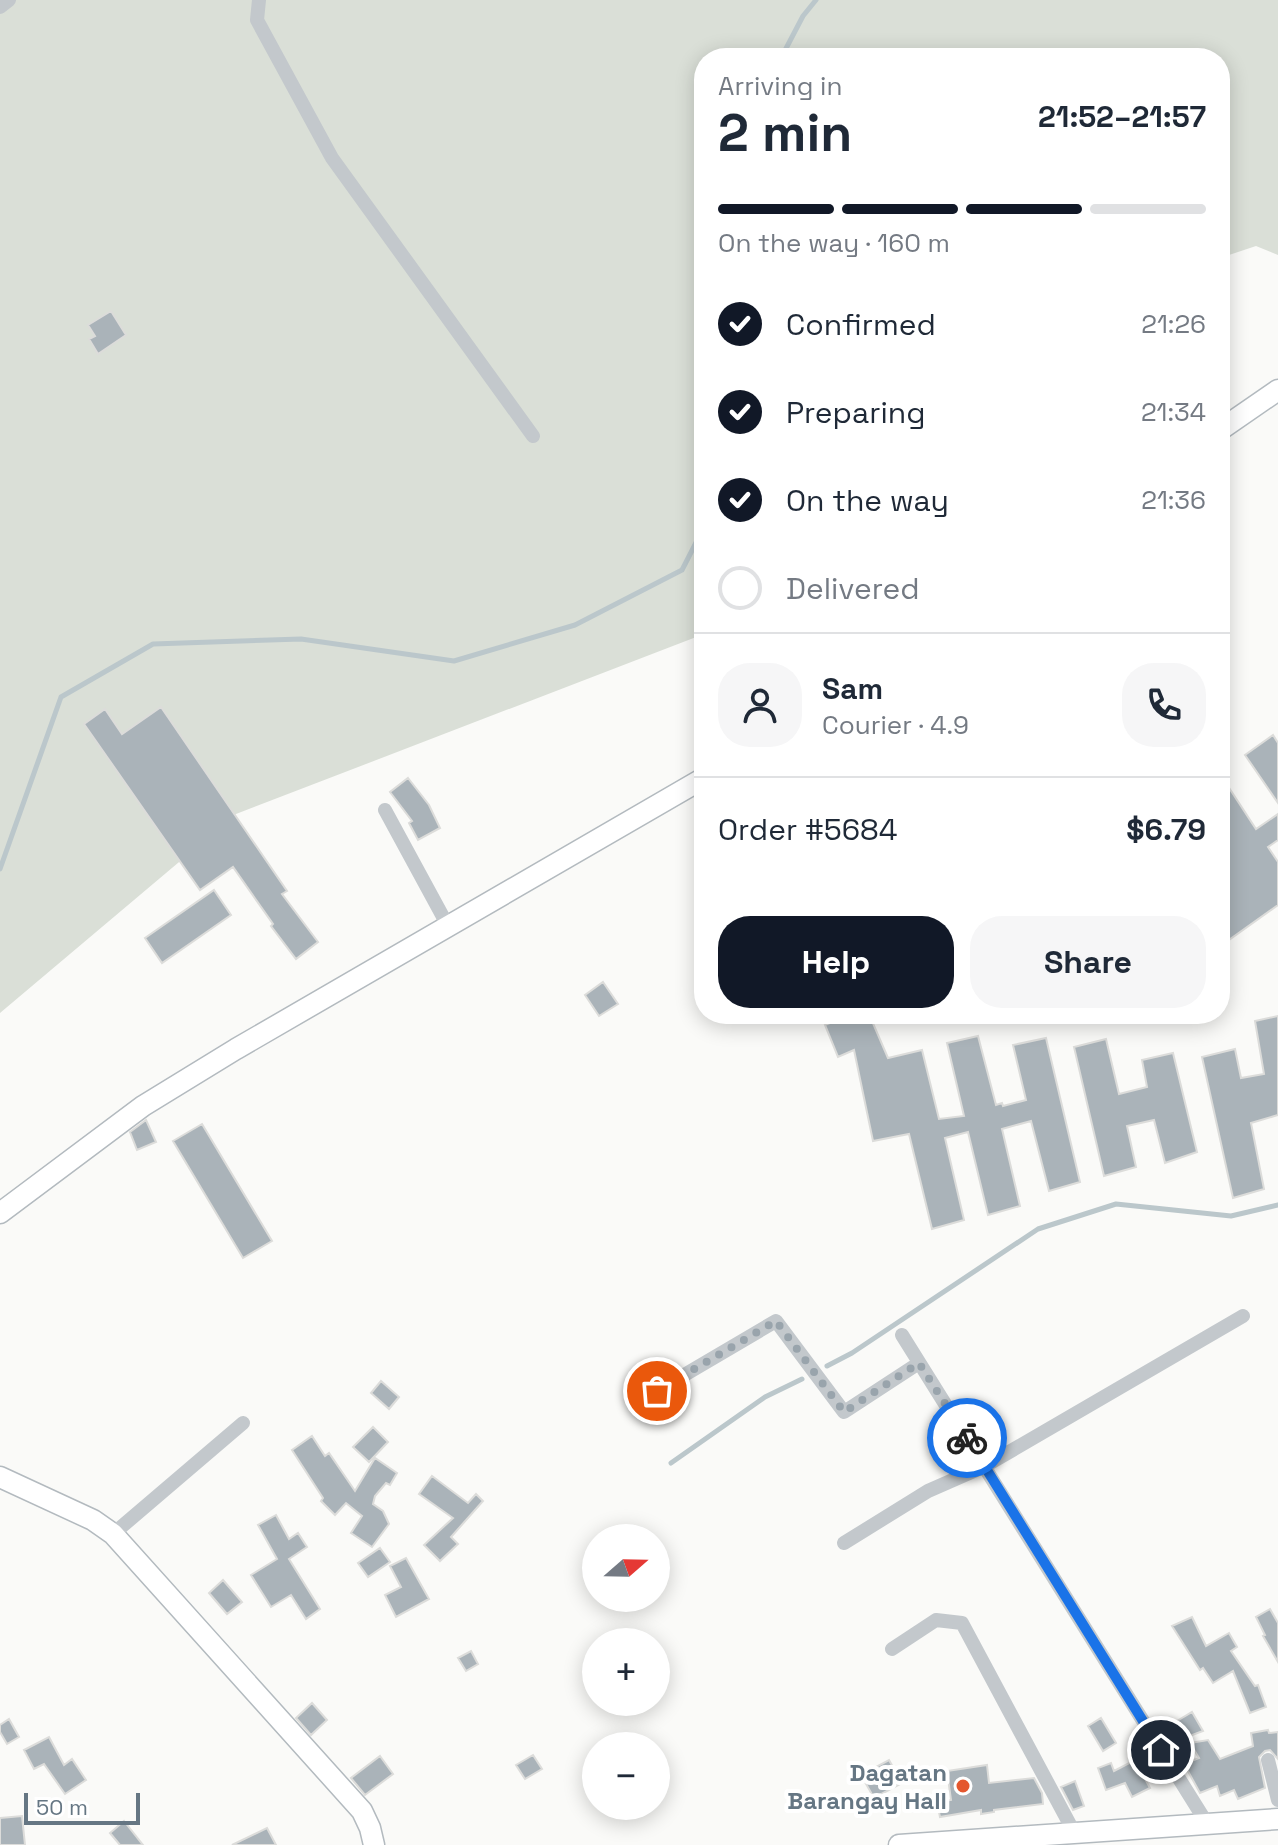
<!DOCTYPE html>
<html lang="en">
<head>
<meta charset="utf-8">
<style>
  :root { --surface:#fff; --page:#f6f6f7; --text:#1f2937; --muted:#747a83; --line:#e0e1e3; --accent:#111827 }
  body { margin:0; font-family:"Space Grotesk",sans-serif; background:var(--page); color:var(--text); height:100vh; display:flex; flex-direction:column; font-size:30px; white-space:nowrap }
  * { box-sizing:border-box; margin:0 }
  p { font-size:26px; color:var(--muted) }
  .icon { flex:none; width:44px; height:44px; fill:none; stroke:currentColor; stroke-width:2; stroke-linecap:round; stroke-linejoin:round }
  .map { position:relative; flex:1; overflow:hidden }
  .drawer { position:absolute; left:694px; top:48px; width:536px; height:976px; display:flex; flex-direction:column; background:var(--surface); border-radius:32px; box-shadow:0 4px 20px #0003 }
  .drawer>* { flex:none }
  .needle { width:52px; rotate:70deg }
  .controls { position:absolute; left:582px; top:1524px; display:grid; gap:16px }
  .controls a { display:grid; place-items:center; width:88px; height:88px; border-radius:50%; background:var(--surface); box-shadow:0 4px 20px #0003; font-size:40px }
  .scale { position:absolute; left:24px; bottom:20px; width:116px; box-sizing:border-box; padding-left:8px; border:4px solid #657683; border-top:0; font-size:22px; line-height:28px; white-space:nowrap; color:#657683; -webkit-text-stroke:6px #fff; paint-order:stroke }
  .pin { position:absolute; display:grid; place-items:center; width:68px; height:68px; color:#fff; margin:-34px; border:4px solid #fff; border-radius:50%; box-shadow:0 2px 8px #0007 }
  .courier { position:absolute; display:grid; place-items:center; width:80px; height:80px; margin:-40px; border:6px solid #1a73e8; border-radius:50%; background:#fff; color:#222; box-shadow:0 2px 10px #0007 }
  .summary em { font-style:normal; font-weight:700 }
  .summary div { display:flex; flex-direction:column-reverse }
  .summary { display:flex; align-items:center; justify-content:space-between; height:136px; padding:0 24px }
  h1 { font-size:52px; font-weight:700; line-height:60px }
  .bar { display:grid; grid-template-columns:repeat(4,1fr); gap:12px 8px; align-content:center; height:96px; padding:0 24px }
  .bar i { height:10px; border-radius:6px; background:var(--line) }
  .bar .selected { background:var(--accent) }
  .bar p { grid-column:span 4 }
  .line { display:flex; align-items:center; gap:20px; padding:0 24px; border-top:2px solid var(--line) }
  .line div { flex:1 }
  .round { display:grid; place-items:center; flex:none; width:84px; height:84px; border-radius:32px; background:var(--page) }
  ol { padding:0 24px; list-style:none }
  li { display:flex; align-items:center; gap:24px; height:88px }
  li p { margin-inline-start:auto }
  li .icon { padding:8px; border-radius:50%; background:var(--accent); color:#fff; stroke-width:4 }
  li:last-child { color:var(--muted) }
  li i { width:44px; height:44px; border:4px solid var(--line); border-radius:50% }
  .button { display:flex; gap:16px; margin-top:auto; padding:16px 24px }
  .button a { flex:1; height:92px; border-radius:32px; background:var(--accent); color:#fff; font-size:32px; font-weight:700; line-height:92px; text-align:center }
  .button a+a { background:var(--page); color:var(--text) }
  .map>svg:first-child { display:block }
</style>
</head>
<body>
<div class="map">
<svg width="1278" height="1845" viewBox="0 0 1278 1845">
  <rect width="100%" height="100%" fill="#fafaf8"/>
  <path fill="#dadfd7" d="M0 0H1278V255L1256 246 1220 258V58H704V634L236 814 0 1013Z"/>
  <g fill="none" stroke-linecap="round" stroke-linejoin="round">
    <path stroke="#bbc7cb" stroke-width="5" d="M781 58 803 16 816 0
      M0 869 61 697 153 644 301 639 454 661 575 625 682 570 704 527
      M827 1366 852 1353 1038 1229 1116 1204 1231 1216 1278 1205
      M671 1463 765 1397 802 1379"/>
  </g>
  <path fill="#aab3b9" stroke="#dcdcda" stroke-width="2" d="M111 311 126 335 98 354 89 339 95 336 88 325Z
    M161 707 287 891 282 894 318 942 296 959 271 926 273 924 233 867 200 890 84 724 105 709 122 734Z
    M1273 735 1278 743V803L1245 755Z
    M1220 774 1256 829 1278 814V840L1268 847 1278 862V905L1226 942 1220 933Z
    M408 778 429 805 440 828 418 840 409 823 412 821 390 792Z
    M214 890 231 915 162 963 145 938Z
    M603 982 618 1004 599 1016 585 995Z
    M851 1014H869L888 1058 922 1050 939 1119 964 1116 947 1043 978 1036 996 1105 1002 1103 1003 1106 1026 1100 1013 1045 1046 1038 1080 1182 1049 1191 1031 1121 1002 1129 1020 1206 988 1215 968 1132 945 1138 964 1220 932 1229 909 1134 873 1141 854 1050 838 1057 825 1025Z
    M1278 1016V1115L1251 1123 1264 1189 1233 1198 1202 1057 1235 1049 1241 1078 1264 1074 1255 1021Z
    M1106 1039 1119 1094 1147 1087 1142 1060 1173 1053 1197 1152 1165 1163 1154 1120 1127 1126 1136 1167 1104 1176 1074 1047Z
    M146 1120 156 1142 137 1150 130 1132Z
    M202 1124 272 1241 243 1258 173 1141Z
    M381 1381 399 1397 389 1409 371 1393Z
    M373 1427 388 1442 369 1462 353 1447Z
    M312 1436 325 1456 329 1453 355 1491 375 1458 397 1473 390 1485 386 1483 375 1496 373 1504 383 1511 389 1524 372 1547 351 1533 362 1516 346 1503 335 1515 321 1501 323 1498 292 1450Z
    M432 1476 468 1503 476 1494 483 1501 451 1537 458 1544 440 1561 424 1545 453 1518 419 1494Z
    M276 1515 289 1539 298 1533 307 1547 289 1559 320 1609 306 1619 291 1595 271 1607 251 1575 277 1559 258 1525Z
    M380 1548 390 1562 368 1577 358 1563Z
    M406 1558 429 1599 396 1617 385 1595 401 1587 390 1566Z
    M223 1580 242 1602 227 1614 209 1593Z
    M1270 1609 1278 1623V1662L1263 1636 1265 1635 1256 1617Z
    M1192 1617 1206 1646 1229 1633 1237 1647 1231 1651 1255 1686 1258 1685 1266 1707 1250 1713 1233 1671 1213 1683 1203 1668 1200 1670 1172 1626Z
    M471 1651 478 1664 466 1671 458 1658Z
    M312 1703 327 1720 311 1735 296 1718Z
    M1192 1712 1203 1731 1187 1737 1177 1721Z
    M1101 1718 1116 1743 1103 1751 1088 1726Z
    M9 1719 19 1737 7 1744 0 1732V1725Z
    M1268 1730 1269 1733 1278 1732V1759L1270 1750 1265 1751 1259 1757 1265 1788 1238 1799 1234 1790 1220 1796 1217 1786 1200 1793 1184 1764 1199 1758 1190 1743 1208 1740 1220 1759 1253 1746 1251 1733Z
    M49 1737 64 1765 72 1759 86 1780 65 1794 44 1764 34 1769 24 1750Z
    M533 1755 542 1769 525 1779 516 1765Z
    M380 1756 393 1774 365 1795 351 1778Z
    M889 1760 902 1783 874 1798 861 1775Z
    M1135 1760 1150 1788 1132 1797 1125 1783 1106 1790 1098 1768 1111 1763 1114 1771Z
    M987 1765 989 1783 1034 1778 1042 1793 1043 1804 994 1810V1812L981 1814V1810L940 1817 937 1802 951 1800 947 1771Z
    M1075 1781 1084 1806 1073 1810 1061 1787Z
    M22 1816 25 1845H0V1818Z
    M124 1821 143 1845H120L110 1833Z
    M267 1828 276 1845H232Z"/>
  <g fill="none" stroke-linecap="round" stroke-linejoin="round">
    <g stroke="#b3babf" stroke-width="23">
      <path id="secondary" d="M1220 430 1278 390
        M0 1213 143 1106 236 1049 704 778
        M0 1477 93 1520 113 1534 362 1811 370 1828 374 1845
        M899 1845 1278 1819"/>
    </g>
    <path stroke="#c3c8cc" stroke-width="14" d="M259 0 257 20 332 158 533 436
      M0 7 9 0
      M385 810 448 926
      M902 1335 1208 1825
      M657 1391 776 1321 844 1412 919 1363
      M113 1534 243 1423
      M844 1543 928 1491 985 1466 1243 1316
      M892 1649 936 1620 962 1623 1075 1834
      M1268 1760 1278 1800"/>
    <use href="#secondary" stroke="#fff" stroke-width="20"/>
  </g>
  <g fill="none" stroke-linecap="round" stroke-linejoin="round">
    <path stroke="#99a4ac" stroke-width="8" stroke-dasharray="0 14.4" d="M657 1391 776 1321 844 1412 919 1363 967 1438"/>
    <path stroke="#1a73e8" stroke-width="10" d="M967 1438 1161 1750"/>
  </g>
  <circle fill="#e4572e" stroke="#fff" stroke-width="3" cx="963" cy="1786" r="8"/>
  <g text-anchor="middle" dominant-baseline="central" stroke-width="8" stroke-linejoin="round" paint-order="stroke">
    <g font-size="24" font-weight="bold" fill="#657683" stroke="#fff" text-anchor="end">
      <text x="947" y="1772">Dagatan<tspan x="947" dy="28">Barangay Hall</tspan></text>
    </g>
  </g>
</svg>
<div class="controls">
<a><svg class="needle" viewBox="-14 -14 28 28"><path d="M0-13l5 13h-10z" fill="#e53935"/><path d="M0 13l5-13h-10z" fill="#747a83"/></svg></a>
<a>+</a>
<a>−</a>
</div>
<div class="scale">50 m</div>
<div class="pin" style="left:657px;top:1391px;background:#ea580c"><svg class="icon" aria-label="bag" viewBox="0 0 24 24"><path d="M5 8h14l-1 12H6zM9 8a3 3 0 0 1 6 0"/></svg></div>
<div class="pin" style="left:1161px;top:1750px;background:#1f2937"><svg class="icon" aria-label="home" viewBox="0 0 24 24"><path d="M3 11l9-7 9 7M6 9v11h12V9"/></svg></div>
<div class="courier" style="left:967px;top:1438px"><svg class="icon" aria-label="bike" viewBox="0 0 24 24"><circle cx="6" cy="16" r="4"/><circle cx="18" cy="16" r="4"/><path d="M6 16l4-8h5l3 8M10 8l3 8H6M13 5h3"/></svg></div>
<section class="drawer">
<div class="summary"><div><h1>2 min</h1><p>Arriving in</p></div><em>21:52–21:57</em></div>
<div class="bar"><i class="selected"></i><i class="selected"></i><i class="selected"></i><i></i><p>On the way · 160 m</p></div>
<ol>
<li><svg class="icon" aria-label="check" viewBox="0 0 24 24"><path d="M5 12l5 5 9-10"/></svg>Confirmed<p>21:26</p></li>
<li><svg class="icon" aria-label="check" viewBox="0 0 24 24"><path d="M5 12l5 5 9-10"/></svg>Preparing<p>21:34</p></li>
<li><svg class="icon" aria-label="check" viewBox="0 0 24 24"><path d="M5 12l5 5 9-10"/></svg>On the way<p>21:36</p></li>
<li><i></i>Delivered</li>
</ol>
<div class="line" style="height:144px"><a class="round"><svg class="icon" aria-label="person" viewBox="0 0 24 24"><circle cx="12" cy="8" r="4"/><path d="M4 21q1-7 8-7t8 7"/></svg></a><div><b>Sam</b><p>Courier · 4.9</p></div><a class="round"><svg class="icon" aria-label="phone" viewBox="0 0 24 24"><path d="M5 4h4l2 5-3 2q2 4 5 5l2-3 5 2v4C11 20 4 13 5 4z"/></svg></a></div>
<div class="line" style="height:104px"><div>Order #5684</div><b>$6.79</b></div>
<div class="button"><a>Help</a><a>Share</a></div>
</section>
</div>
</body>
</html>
